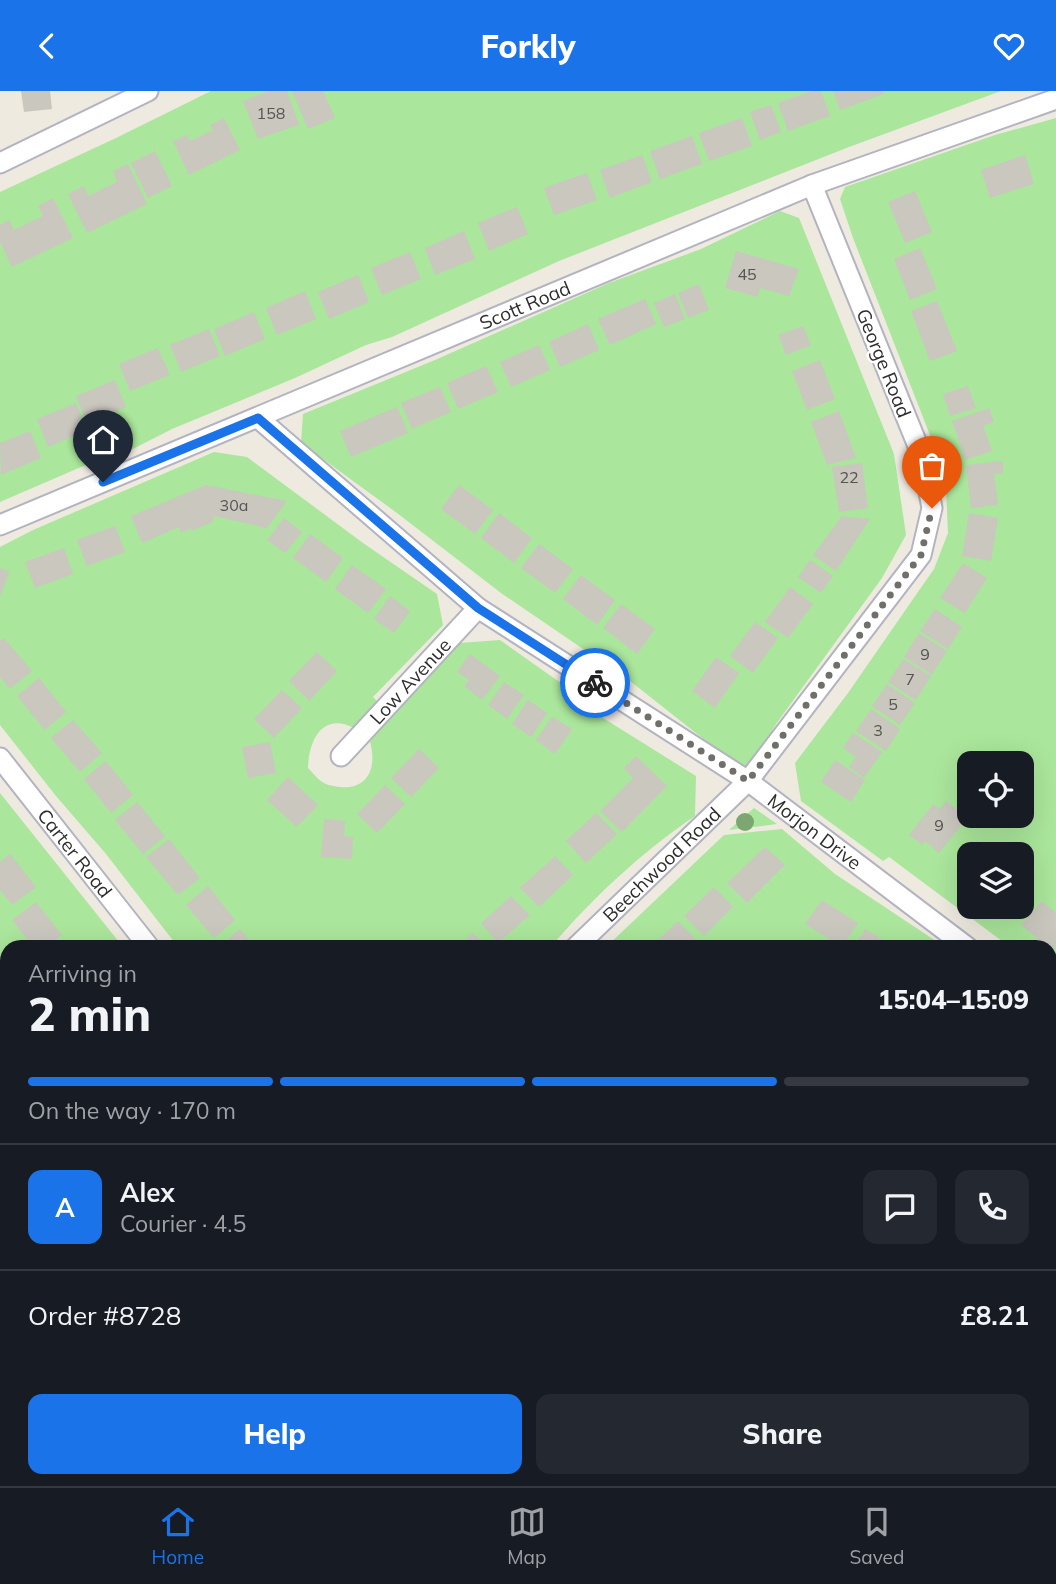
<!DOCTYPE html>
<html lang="en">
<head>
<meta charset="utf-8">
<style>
  :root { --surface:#171b24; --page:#242831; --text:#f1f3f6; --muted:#9ea1a6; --line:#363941; --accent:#1a73e8 }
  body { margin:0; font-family:Mulish,sans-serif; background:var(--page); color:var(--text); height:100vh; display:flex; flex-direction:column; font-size:26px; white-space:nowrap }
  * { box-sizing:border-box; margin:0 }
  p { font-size:23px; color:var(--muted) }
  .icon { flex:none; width:38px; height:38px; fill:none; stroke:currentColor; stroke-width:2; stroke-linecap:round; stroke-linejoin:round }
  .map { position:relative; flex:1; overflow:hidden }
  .details { position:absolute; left:0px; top:849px; width:1057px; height:548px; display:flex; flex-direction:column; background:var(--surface); border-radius:21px 21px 0 0; box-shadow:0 7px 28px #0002 }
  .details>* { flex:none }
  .controls { position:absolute; left:957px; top:660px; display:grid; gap:14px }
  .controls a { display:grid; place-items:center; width:77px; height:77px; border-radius:14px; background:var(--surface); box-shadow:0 7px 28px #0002; font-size:35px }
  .pin { position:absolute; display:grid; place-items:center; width:60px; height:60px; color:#fff; margin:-72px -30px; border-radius:50% 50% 50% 0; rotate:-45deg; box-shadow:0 0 7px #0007 }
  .pin .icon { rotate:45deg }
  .courier { position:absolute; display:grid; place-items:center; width:70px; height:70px; margin:-35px; border:5px solid #1a73e8; border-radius:50%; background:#fff; color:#222; box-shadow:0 2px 9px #0007 }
  .overview em { font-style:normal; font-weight:800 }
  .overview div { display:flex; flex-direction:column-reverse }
  .overview { display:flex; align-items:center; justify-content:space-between; height:119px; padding:0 28px }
  h1 { font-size:46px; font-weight:800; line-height:52px }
  .bar { display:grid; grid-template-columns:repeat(4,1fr); gap:10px 7px; align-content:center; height:84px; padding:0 28px }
  .bar i { height:9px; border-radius:5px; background:var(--line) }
  .bar .current { background:var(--accent) }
  .bar p { grid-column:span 4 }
  .line { display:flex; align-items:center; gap:18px; padding:0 28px; border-top:2px solid var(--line) }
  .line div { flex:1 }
  .round { display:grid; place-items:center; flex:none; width:74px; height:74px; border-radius:14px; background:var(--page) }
  .primary-button { display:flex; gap:14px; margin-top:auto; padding:14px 28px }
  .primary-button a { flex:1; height:80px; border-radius:14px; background:var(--accent); color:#fff; font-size:28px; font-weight:800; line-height:80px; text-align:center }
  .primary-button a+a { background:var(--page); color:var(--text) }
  header { display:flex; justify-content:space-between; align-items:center; height:91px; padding:0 28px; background:var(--accent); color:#fff; font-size:32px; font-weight:800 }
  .tabs { display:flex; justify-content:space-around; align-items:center; height:98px; border-top:2px solid var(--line); background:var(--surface); font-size:19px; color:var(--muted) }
  .tabs a { display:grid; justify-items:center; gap:4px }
  .tabs .current { color:var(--accent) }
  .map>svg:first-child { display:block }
</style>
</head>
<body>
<header><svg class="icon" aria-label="back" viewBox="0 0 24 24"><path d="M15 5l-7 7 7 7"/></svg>Forkly<svg class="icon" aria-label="heart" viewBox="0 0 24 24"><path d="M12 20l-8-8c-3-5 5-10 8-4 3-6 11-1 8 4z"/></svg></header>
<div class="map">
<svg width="1056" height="1395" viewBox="0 0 1056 1395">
  <rect width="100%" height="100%" fill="#efeae0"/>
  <path fill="#aae69b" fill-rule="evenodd" d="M211 0H1001L849 56 559 170 392 246 366 254 295 287 172 338 125 362 81 376 0 411V101L116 47Z
    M1056 27V894L1050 889V856H1010L889 766 883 770 801 710 795 672 848 602 920 498 934 478 948 442 946 399 935 357 853 147 840 108 845 96 995 44ZM970 672H1022V724H970ZM970 763H1022V816H970Z
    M780 120 799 127 894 363 906 444 882 487 776 633 751 674 739 676 630 590 501 502 397 422 301 352 303 323 435 269 609 192 701 158Z
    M214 361 247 366 363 452 437 503 443 534 373 606 380 613 356 638C323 620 309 648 308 677 313 682 318 689 324 692 329 695 335 695 340 696 369 699 377 675 370 651L393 622 460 552 500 549 568 597 603 627 696 685 695 725C642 761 592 807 551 856H178L106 763 56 705 0 634V456L33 439Z
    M0 702 123 856H7V1149L0 1141Z
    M754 717 777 733 729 739Z
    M782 738 835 783 945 856H606L724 744Z
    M1050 1020H1056V1334L1050 1324Z
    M219 1390H385L381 1395H224Z
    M663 1390H1004L1007 1395H669Z"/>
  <path fill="#cac7bf" d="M21 0H50L52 18 24 21Z
    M269 0H287L299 34 258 48 243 10Z
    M292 0H323L335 27 308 38Z
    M812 0H821L830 25 788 40 778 12Z
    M833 0H883L884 3 840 19Z
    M771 14 781 41 760 49 750 21Z
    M224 27 240 59 189 84 173 50 187 44 190 50 213 39 210 34Z
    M742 27 752 55 709 70 699 42Z
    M692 45 702 73 660 88 650 60Z
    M155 60 172 95 148 107 131 72Z
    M642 64 652 91 610 107 600 79Z
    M1025 64 1034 93 990 107 981 79Z
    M128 73 147 113 87 142 68 103 84 95 88 105 117 91 113 80Z
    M587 82 597 109 554 124 544 97Z
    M915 100 932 141 905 152 888 111Z
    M53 107 73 147 12 176 0 151V134L9 129 14 139 43 125 38 115Z
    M517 116 528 143 489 160 478 132Z
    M464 140 475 168 435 184 425 157Z
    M920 157 937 198 910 209 894 168Z
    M736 160 799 178 789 205 760 197 758 206 725 197Z
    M410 161 421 188 382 204 371 177Z
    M358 184 369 211 329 228 318 201Z
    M699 193 709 219 688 227 678 202Z
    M305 200 316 228 277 244 266 217Z
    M675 203 685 228 664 236 654 212Z
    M645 208 656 233 610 254 598 228Z
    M937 210 957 260 930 270 911 220Z
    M254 221 265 248 225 265 214 238Z
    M588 233 599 259 560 276 549 251Z
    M803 235 811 254 786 264 778 244Z
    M209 238 220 265 181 281 170 254Z
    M539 254 550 279 511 296 500 271Z
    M158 257 170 284 130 300 119 273Z
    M820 269 835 308 807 319 792 280Z
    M486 275 498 301 458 318 447 292Z
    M115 289 126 316 87 332 76 305Z
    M968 295 976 317 950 325 943 303Z
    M440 296 451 321 412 338 401 312Z
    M76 312 87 339 48 356 37 328Z
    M397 316 408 342 351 366 340 340Z
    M989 317 994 331 983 335 992 360 965 369 952 330Z
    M839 320 856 367 827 374 811 331Z
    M30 340 41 367 1 384 0 352Z
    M1003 370V382L994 383 998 414 971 417 966 374Z
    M862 372 868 417 839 421 832 376Z
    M206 394 287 410 267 437 214 425 213 431 191 440V437L181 442 179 436 142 452 131 425Z
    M459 394 493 419 475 443 441 418Z
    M499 422 532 447 514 472 481 447Z
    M969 422 998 427 991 470 962 465Z
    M842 425 870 428 836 480 813 464Z
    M284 427 302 441 285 462 267 449Z
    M115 435 125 461 87 475 77 449Z
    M310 443 343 467 326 491 293 467Z
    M539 453 573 478 555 502 521 477Z
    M64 457 73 483 35 497 25 471Z
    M810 469 833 485 821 502 798 486Z
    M963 472 987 487 965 522 940 507Z
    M352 474 386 498 368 522 335 498Z
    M0 477 9 481 0 506Z
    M581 484 615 509 597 534 563 508Z
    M790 496 813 513 788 547 765 531Z
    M390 505 410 520 394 542 374 528Z
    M621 513 655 538 637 563 603 537Z
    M935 518 962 536 948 558 920 540Z
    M755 531 778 547 753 582 730 565Z
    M919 542 947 560 932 584 904 566Z
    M4 547 32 580 10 598 0 586V550Z
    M317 561 337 580 309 610 289 590Z
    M470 563 500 585 482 609 464 595 469 589 457 581Z
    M716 566 739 582 715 617 692 600Z
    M903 568 931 585 916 609 888 591Z
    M39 587 66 621 45 639 17 605Z
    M504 591 524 604 507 628 488 614Z
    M887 593 915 612 900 634 872 615Z
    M282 599 302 617 274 647 254 628Z
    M528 609 547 622 531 646 512 633Z
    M871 618 900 638 886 660 856 640Z
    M552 626 572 638 555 663 536 649Z
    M73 629 102 662 80 681 51 647Z
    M853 642 882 661 864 687 849 676 856 666 843 657Z
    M270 651 276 682 248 687 242 656Z
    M419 658 439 677 411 706 391 687Z
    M636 665 667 695 622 741 600 720 633 687 624 677Z
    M835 669 865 689 851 711 821 691Z
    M106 670 133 704 111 722 84 688Z
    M288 686 318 714 297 736 267 709Z
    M385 694 405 713 377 742 357 723Z
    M946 710 956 718 960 714 970 724 939 762 925 750 922 754 909 744 933 713 940 718Z
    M137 711 165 745 143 763 115 729Z
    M596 722 617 743 586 772 566 750Z
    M324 728 345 730 344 745 353 746 352 768 321 766Z
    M169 748 200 787 178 804 146 766Z
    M977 749 995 763H970V785L957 774Z
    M765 756 785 774 747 812 727 792Z
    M10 763 36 796 12 814 0 799V771Z
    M555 765 573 784 539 816 520 797Z
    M1022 786 1032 795 1022 807Z
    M208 795 235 829 214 847 186 814Z
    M714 796 733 816 704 845 684 825Z
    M511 805 530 824 498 852 481 832Z
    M822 809 858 832 842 856 805 833Z
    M1042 810 1056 822V855L1051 860 1050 856H1047L1021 834Z
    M36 811 62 844 46 856H33L12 829Z
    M678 830 698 850 691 856H651Z
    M240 838 255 856H219Z
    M865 838 885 850 894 856H854Z
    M473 842 487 856H458Z
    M7 1070V1114L2 1118 0 1074Z
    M1051 1070 1056 1097 1050 1098V1071Z
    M1050 1203 1056 1214V1231L1050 1235Z
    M0 1375 7 1382V1390H14L19 1395H0Z
    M1050 1381 1056 1390V1395H1016L1012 1390H1050Z
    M268 1390H303L298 1395H274Z
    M385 1390H446L441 1395H381Z
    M528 1390H540L546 1395H523Z
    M555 1390H590L596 1395H550Z"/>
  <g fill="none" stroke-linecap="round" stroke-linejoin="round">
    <g stroke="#b3b3c1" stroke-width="23">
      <g id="street">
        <path d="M0 72 148 0"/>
        <path id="s1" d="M258 327 478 517 748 690 967 856"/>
        <path id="s2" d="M0 434 812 94 1056 8"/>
        <path id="s3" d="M341 665 478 517"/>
        <path id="s4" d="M0 667 149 856"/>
        <path id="s5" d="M576 856 748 690 921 464 932 417 922 365 812 94"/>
        <path d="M1050 919 1056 924"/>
        <path d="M1050 973 1056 970"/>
        <path d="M1050 1345 1056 1357"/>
        <path d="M639 1390 644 1395"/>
        <path d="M489 1395 494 1390"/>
      </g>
    </g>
    <g stroke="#c8c8c8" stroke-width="38">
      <path id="highway" d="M0 1189 7 1198
        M0 1266 7 1275
        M104 1390 109 1395
        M150 1390 155 1395
        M183 1390 189 1395"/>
    </g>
    <use href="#street" stroke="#fff" stroke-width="19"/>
    <use href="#highway" stroke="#ffb85a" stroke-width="35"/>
  </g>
  <circle fill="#7da673" cx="745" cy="731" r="9"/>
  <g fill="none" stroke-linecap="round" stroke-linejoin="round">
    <path stroke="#716f6c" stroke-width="7" stroke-dasharray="0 12.6" d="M595 592 748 690 921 464 932 417"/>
    <path stroke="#1a73e8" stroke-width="9" d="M103 391 258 327 478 517 595 592"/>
  </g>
  <g text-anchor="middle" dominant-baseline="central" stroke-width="5" stroke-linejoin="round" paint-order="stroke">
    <g font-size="16" fill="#545452">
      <text x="271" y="22">158</text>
      <text x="747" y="183">45</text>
      <text x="849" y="386">22</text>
      <text x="234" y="414">30a</text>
      <text x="925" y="563">9</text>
      <text x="910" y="588">7</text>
      <text x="893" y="613">5</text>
      <text x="878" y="639">3</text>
      <text x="939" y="734">9</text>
    </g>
    <g font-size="19" fill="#2d2d2d" stroke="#fff">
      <text stroke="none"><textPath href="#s2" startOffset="569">Scott Road</textPath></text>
      <text transform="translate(884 272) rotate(68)">George Road</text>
      <text stroke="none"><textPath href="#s3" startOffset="102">Low Avenue</textPath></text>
      <text stroke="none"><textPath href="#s1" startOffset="695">Morjon Drive</textPath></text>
      <text stroke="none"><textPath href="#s4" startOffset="121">Carter Road</textPath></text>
      <text stroke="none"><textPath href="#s5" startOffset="119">Beechwood Road</textPath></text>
    </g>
  </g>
</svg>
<div class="controls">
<a><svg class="icon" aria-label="locate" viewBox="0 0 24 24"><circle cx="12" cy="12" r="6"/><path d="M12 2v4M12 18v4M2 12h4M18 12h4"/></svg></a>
<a><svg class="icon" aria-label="layers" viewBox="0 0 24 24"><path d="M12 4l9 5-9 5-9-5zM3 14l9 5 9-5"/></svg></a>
</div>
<div class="pin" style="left:932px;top:417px;background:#ea580c"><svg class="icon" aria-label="bag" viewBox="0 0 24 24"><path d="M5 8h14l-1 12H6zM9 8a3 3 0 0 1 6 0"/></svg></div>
<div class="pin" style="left:103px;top:391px;background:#1f2937"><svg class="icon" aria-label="home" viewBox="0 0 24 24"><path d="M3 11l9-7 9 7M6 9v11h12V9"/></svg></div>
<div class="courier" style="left:595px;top:592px"><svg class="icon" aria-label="bike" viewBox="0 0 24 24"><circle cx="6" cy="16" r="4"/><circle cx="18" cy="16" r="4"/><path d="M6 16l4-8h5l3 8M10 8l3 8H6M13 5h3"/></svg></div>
<section class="details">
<div class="overview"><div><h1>2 min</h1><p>Arriving in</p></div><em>15:04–15:09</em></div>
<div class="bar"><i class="current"></i><i class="current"></i><i class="current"></i><i></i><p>On the way · 170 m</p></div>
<div class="line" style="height:126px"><b class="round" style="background:var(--accent);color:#fff">A</b><div><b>Alex</b><p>Courier · 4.5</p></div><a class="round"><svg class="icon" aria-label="chat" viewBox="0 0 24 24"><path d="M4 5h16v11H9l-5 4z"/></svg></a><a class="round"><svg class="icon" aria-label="phone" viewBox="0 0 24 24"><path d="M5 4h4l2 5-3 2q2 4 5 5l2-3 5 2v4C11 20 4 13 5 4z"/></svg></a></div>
<div class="line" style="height:91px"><div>Order #8728</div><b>£8.21</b></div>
<div class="primary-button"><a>Help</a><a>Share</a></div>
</section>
</div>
<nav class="tabs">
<a class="current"><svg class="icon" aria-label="home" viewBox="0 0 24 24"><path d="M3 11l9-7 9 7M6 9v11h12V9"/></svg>Home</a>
<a><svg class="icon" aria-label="map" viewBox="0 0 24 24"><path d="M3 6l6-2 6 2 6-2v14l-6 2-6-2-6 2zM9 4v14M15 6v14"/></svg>Map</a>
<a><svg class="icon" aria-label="saved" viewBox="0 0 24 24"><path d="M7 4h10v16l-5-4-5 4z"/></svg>Saved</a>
</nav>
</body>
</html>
